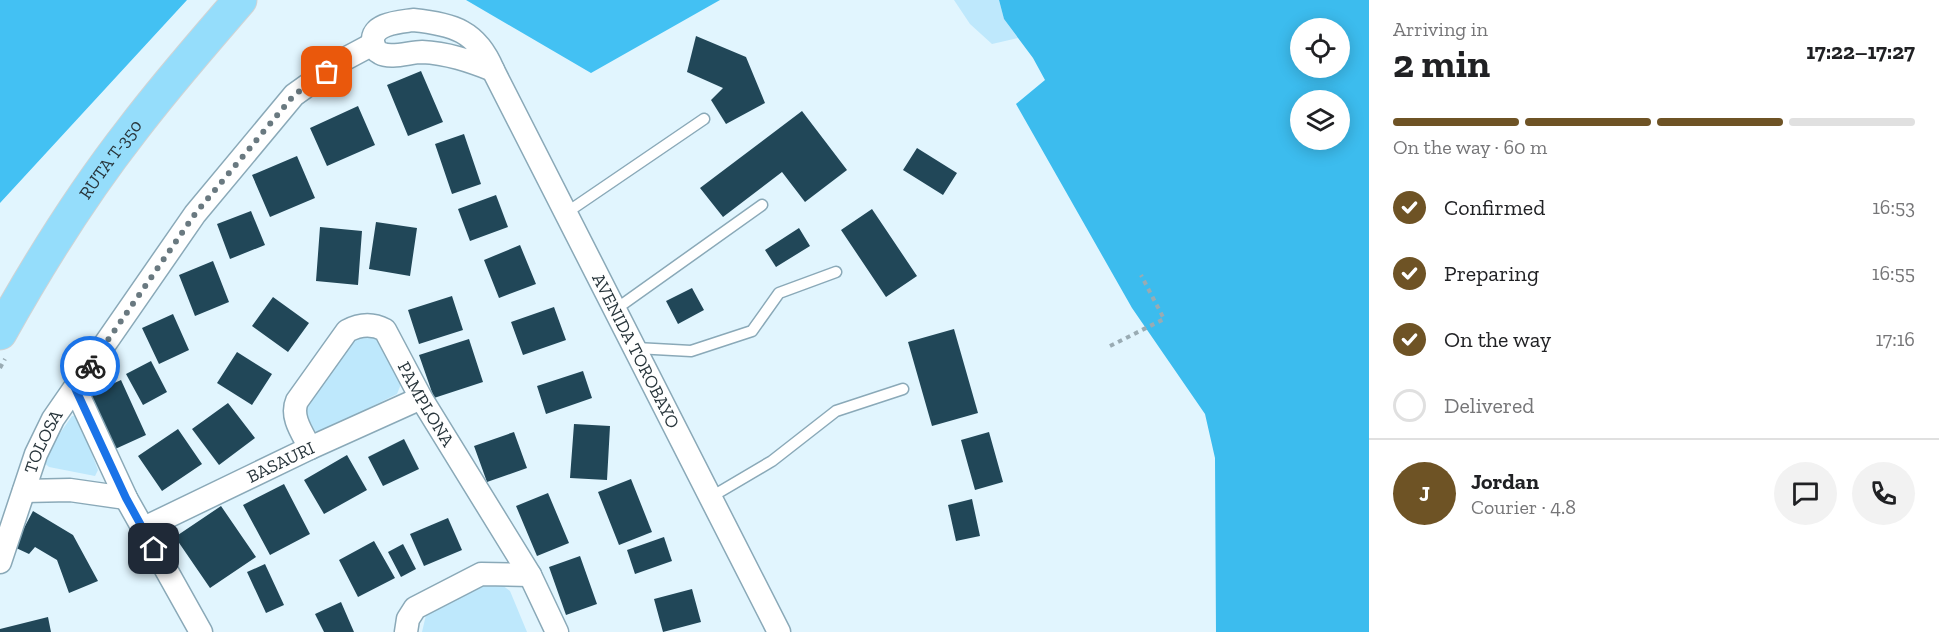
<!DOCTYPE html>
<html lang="en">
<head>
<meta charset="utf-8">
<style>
  :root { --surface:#fff; --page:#f2f2f2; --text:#202124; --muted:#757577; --line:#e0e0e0; --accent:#6e5325 }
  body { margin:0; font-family:"Zilla Slab",serif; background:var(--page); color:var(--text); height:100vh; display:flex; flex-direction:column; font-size:22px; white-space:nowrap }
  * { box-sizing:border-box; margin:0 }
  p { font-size:20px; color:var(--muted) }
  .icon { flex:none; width:33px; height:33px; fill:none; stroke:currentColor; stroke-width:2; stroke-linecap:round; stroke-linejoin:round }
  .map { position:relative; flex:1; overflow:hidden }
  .side { display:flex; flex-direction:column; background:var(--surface); width:570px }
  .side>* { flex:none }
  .fabs { position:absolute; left:1290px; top:18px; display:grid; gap:12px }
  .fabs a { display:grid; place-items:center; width:60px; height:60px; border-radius:50%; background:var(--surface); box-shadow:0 3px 15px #0003; font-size:30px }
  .pin { position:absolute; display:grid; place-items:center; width:51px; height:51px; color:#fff; margin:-26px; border-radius:12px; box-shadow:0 3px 9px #0006 }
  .courier { position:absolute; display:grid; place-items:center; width:60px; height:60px; margin:-30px; border:4px solid #1a73e8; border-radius:50%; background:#fff; color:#222; box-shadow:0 2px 8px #0007 }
  .head em { font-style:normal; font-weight:700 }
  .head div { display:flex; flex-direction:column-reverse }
  .head { display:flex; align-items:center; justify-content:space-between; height:102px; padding:0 24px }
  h1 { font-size:39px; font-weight:700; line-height:45px }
  .bar { display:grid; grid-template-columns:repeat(4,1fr); gap:9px 6px; align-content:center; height:72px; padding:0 24px }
  .bar i { height:8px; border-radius:4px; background:var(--line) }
  .bar .selected { background:var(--accent) }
  .bar p { grid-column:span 4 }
  .line { display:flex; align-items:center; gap:15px; padding:0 24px; border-top:2px solid var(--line) }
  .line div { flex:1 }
  .round { display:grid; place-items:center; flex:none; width:63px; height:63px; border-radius:32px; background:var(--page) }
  ol { padding:0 24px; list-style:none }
  li { display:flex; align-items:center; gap:18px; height:66px }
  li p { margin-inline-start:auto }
  li .icon { padding:6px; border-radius:50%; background:var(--accent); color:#fff; stroke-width:4 }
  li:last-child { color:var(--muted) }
  li i { width:33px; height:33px; border:3px solid var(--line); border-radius:50% }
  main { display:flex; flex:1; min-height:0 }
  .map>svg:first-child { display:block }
</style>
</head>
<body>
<main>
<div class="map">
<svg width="1369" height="632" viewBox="0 0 1369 632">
  <rect width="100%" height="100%" fill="#e1f5fe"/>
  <path fill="#bee8fc" d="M954 0H999L1004 19 1018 38 992 44 970 24Z
    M375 335 401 384 397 394 321 432 311 430 303 408 353 338Z
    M77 415 98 470 95 476 49 467 41 460 72 416Z
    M486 583 502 585 510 591 527 632H422L426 615Z"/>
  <path fill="#43c1f3" d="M0 0H187L0 203Z
    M466 0H720L591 73Z"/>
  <path fill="#3cbcee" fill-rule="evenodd" d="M999 0H1369V632H1216L1215 458 1205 414 1132 308 1016 104 1045 80 1033 58 1004 19ZM1300 28H1340V68H1300ZM1300 100H1340V140H1300Z"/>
  <path fill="#214758" d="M696 36 746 57 765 103 726 124 711 100 723 88 687 72Z
    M421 71 443 122 408 136 387 85Z
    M358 106 375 145 327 166 310 128Z
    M802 111 847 170 805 202 782 172 723 217 700 188Z
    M464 134 481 184 452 194 435 144Z
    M917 148 957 173 943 195 903 170Z
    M297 156 315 198 270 217 252 175Z
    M496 195 508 227 470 241 458 209Z
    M872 209 917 276 886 297 841 230Z
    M251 211 265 245 230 259 217 224Z
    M376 222 417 228 410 276 369 269Z
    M320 227 362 231 358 285 316 281Z
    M799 228 810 246 776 267 765 250Z
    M520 245 536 284 499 298 484 260Z
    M213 261 229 302 195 316 179 275Z
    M692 288 704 310 678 324 666 301Z
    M452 296 463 330 419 344 408 310Z
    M273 297 309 323 288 352 252 326Z
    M554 307 566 340 523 355 511 322Z
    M173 314 189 350 159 364 142 328Z
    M954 329 978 413 932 426 908 342Z
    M469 339 483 382 434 398 419 355Z
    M237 352 272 374 252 405 217 383Z
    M151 361 167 392 143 405 126 374Z
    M583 371 592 398 546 414 537 386Z
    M121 380 146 435 113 450 88 395Z
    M228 403 255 438 219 465 192 429Z
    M574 424 610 426 607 480 570 478Z
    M178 429 202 464 162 491 138 456Z
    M514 432 527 468 487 482 474 446Z
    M989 432 1003 482 975 490 961 440Z
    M404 439 419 469 383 486 368 457Z
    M347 455 367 490 324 514 304 480Z
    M631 479 652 532 619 545 598 492Z
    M284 484 310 534 270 555 243 505Z
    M548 493 569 543 537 556 516 506Z
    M972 499 980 536 956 541 948 505Z
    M221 506 256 557 210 588 175 537Z
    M33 511 73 535 98 581 69 593 57 560 35 547 29 554 14 547Z
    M448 518 462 550 424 566 410 534Z
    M664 537 672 561 635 574 627 550Z
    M374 541 395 578 358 597 339 560Z
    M403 544 416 569 401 577 388 552Z
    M580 556 597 604 566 615 549 567Z
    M265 564 284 605 266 613 247 572Z
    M692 589 701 622 663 632 654 599Z
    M341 602 354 632H324L315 614Z
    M48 617 51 632H0V629Z"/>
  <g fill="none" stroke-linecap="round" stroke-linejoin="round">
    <g stroke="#8aa9b8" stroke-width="13">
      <path id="lane" d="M566 213 704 119
        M616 309 762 205
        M636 348 691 351 752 331 779 293 836 272
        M711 497 772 461 836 411 903 389"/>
    </g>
    <g stroke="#8aa9b8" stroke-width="25">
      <g id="street">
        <path d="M413 20C453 24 477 31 493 70 470 61 447 53 422 52 410 52 391 59 380 53 376 51 374 47 373 42 371 23 401 22 413 20Z"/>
        <path id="s1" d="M493 70 779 632"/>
        <path d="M75 388 126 498 201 632"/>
        <path id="s2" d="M310 448C303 434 290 417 297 401L347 331C360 324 372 323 385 330L421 398 530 575 557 632"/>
        <path d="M24 491 70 490 126 498"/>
        <path id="s3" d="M142 529 310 448 421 398"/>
        <path id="s4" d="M0 562 36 454 53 419 195 214 294 95 343 60 373 44"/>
        <path d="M406 632 408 619 415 608 481 574 530 575"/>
      </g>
    </g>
    <g stroke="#d0d3d4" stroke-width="35">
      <g id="primary">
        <path id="s5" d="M0 333C39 263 82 194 132 130 166 85 203 43 240 0"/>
      </g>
    </g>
    <path stroke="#99abb3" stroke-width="4" stroke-dasharray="4.5 4.5" stroke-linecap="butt" d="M1110 346 1164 319 1141 275
      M0 368 5 359"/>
    <use href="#lane" stroke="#fff" stroke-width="10"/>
    <use href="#street" stroke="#fff" stroke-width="22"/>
    <use href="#primary" stroke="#95ddfb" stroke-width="33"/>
  </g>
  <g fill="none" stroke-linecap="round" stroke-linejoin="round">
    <path stroke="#697980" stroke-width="6" stroke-dasharray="0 10.8" d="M90 366 195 214 294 95 327 72"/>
    <path stroke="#1a73e8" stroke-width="8" d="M90 366 75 388 126 498 154 549"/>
  </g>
  <g text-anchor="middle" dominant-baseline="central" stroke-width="6" stroke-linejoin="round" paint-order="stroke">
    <g font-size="18" fill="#29363c" stroke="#e1f5fe">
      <text stroke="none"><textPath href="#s5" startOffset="206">RUTA T-350</textPath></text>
      <text stroke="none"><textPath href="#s1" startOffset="315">AVENIDA TOROBAYO</textPath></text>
      <text stroke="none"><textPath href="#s2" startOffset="261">PAMPLONA</textPath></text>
      <text stroke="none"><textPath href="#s4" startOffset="128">TOLOSA</textPath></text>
      <text stroke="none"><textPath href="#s3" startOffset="154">BASAURI</textPath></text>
    </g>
  </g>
</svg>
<div class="fabs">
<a><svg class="icon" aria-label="locate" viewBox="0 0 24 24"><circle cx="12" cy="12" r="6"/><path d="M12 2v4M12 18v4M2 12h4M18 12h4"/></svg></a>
<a><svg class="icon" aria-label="layers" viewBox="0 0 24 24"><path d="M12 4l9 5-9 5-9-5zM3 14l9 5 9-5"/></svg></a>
</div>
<div class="pin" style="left:327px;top:72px;background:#ea580c"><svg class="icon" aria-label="bag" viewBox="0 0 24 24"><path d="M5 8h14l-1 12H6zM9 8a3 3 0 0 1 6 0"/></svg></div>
<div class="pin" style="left:154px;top:549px;background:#1f2937"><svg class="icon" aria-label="home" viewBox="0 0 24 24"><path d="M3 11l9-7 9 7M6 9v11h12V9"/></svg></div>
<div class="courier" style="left:90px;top:366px"><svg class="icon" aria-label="bike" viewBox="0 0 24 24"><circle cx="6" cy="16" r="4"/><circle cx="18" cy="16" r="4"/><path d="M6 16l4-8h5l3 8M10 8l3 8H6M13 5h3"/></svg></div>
</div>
<section class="side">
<div class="head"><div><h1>2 min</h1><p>Arriving in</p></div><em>17:22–17:27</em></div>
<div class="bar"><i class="selected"></i><i class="selected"></i><i class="selected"></i><i></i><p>On the way · 60 m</p></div>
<ol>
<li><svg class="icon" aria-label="check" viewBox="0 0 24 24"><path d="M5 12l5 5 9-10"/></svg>Confirmed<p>16:53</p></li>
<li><svg class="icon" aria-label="check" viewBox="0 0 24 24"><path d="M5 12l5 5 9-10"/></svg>Preparing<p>16:55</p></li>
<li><svg class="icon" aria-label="check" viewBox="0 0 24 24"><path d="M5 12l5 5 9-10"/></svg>On the way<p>17:16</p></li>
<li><i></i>Delivered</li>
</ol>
<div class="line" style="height:108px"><b class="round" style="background:var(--accent);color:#fff">J</b><div><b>Jordan</b><p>Courier · 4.8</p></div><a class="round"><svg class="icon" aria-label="chat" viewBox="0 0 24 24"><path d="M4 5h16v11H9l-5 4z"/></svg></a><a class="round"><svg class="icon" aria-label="phone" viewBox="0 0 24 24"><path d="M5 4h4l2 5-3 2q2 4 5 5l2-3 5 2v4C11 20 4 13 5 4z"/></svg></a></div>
</section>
</main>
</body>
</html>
